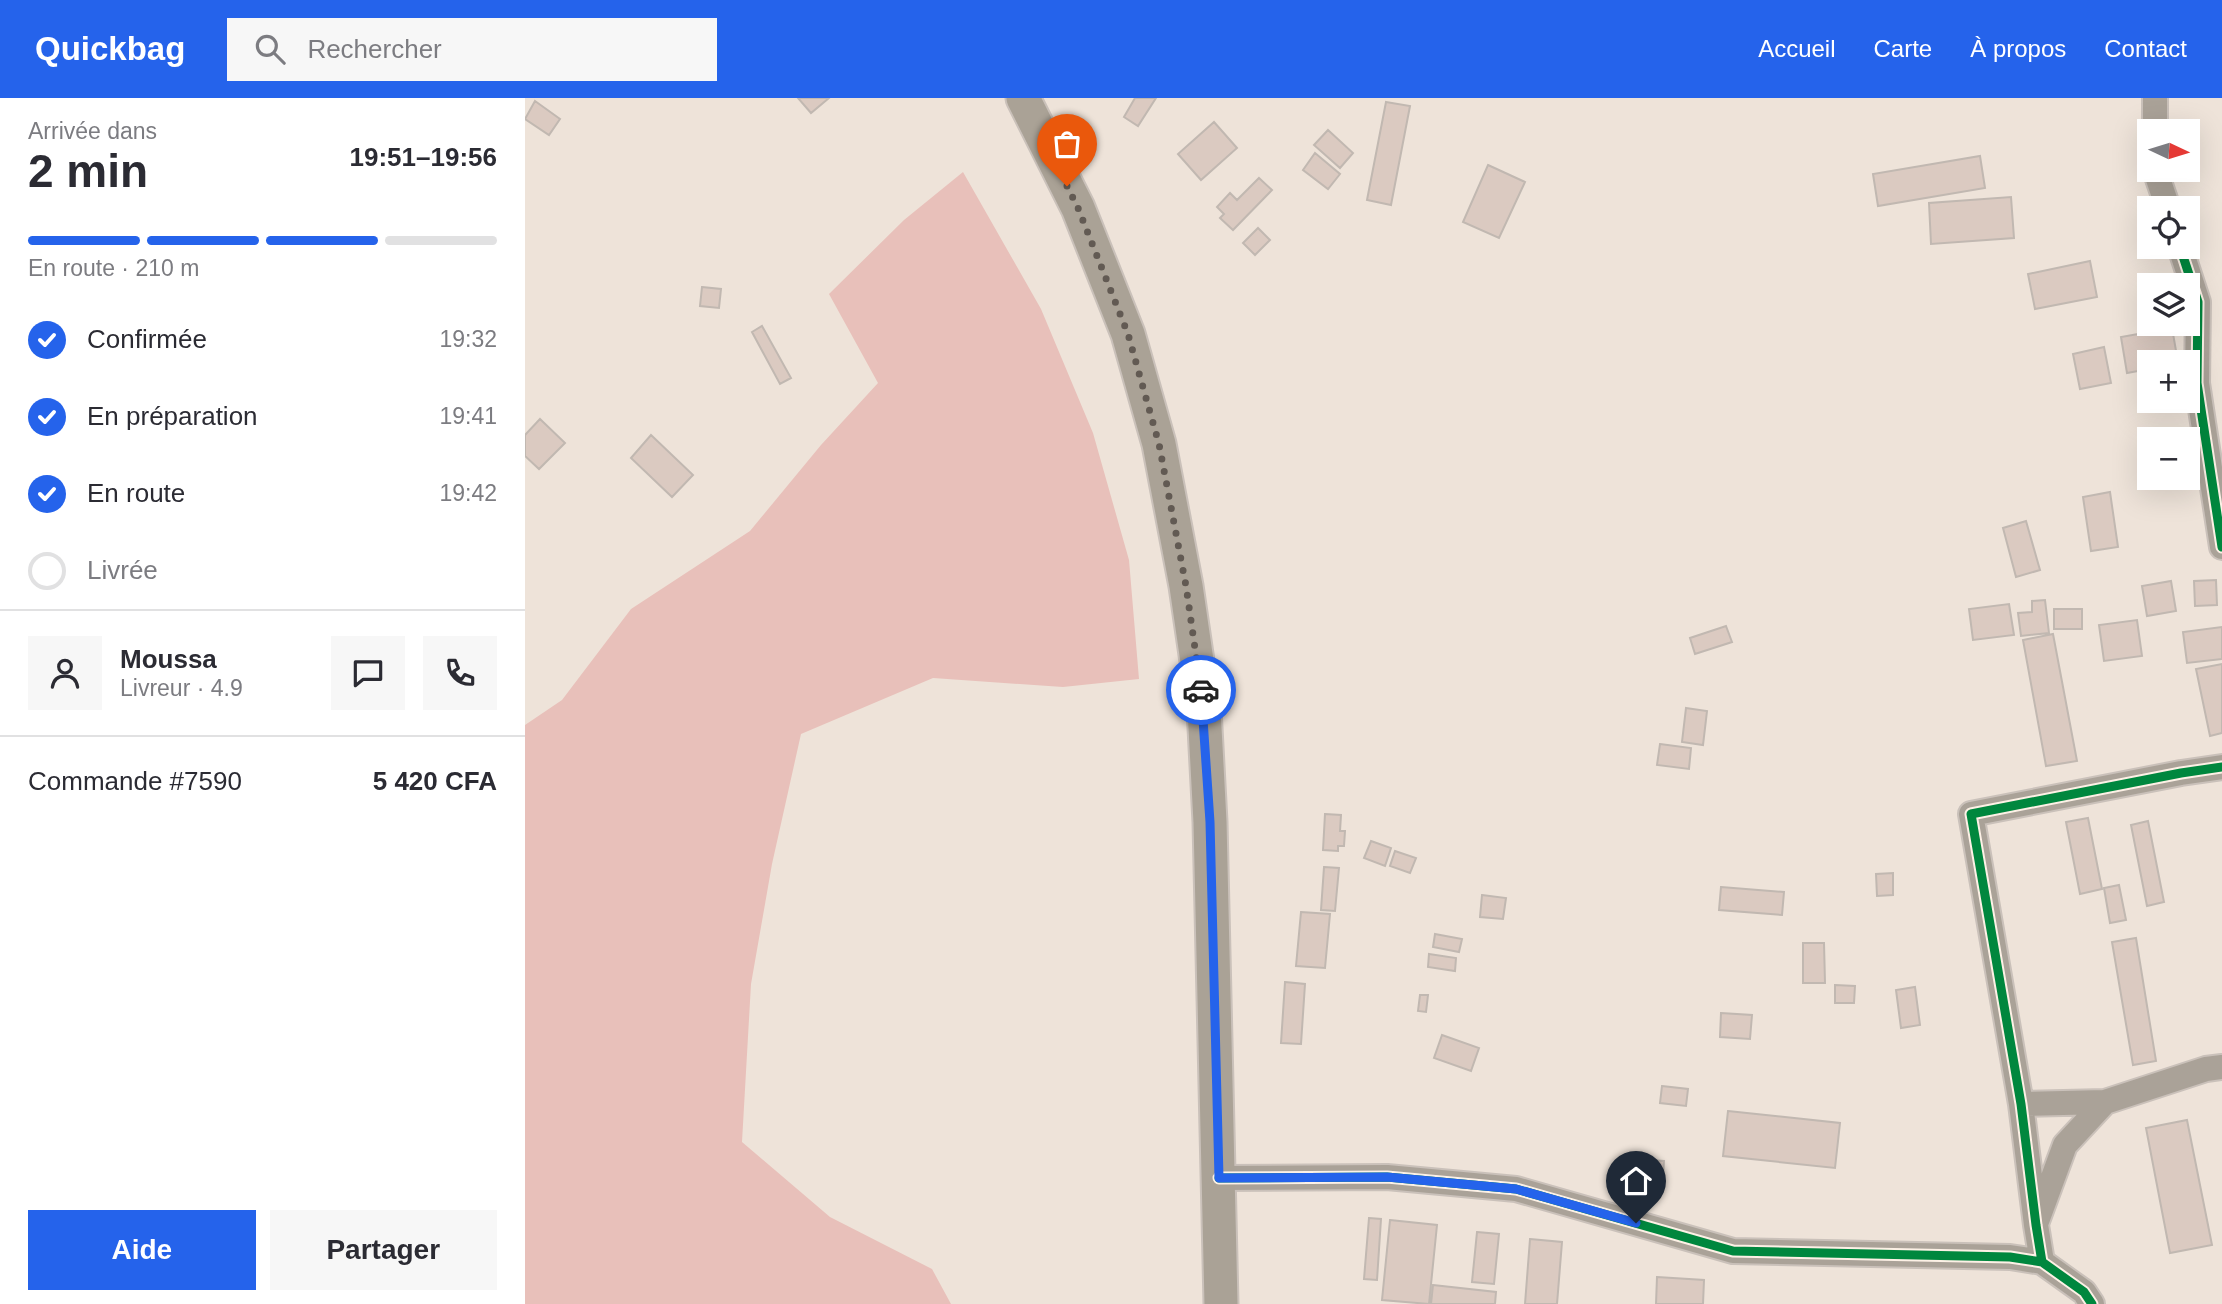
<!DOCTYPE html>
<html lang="fr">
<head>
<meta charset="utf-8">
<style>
  :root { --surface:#fff; --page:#f7f7f7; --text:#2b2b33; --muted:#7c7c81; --line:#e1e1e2; --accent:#2563eb }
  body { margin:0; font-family:Helvetica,sans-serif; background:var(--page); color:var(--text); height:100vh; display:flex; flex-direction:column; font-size:26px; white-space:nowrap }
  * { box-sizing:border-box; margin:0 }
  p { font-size:23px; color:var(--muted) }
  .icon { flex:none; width:38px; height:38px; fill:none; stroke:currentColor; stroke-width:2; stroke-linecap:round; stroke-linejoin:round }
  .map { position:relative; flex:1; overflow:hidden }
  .panel { display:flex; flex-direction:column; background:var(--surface); width:525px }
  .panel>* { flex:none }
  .needle { width:46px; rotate:94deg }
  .controls { position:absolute; left:1612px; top:21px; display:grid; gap:14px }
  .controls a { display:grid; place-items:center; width:63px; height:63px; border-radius:0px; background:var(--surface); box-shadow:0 7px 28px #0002; font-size:35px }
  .pin { position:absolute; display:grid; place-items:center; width:60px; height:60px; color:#fff; margin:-72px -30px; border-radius:50% 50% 50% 0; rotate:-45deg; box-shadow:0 0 7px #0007 }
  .pin .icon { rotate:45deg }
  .courier { position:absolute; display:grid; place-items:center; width:70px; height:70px; margin:-35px; border:5px solid #2563eb; border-radius:50%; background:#fff; color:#222; box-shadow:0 2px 9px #0007 }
  .head em { font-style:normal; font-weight:700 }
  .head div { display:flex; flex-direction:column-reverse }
  .head { display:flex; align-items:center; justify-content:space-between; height:119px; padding:0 28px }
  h1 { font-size:46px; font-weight:700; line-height:52px }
  .bar { display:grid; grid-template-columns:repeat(4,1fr); gap:10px 7px; align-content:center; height:84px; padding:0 28px }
  .bar i { height:9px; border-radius:5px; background:var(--line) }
  .bar .selected { background:var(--accent) }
  .bar p { grid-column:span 4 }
  .line { display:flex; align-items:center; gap:18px; padding:0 28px; border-top:2px solid var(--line) }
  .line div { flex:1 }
  .round { display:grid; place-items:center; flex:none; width:74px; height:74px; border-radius:0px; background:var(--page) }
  ol { padding:0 28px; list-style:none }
  li { display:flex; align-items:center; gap:21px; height:77px }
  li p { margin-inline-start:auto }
  li .icon { padding:7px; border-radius:50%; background:var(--accent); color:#fff; stroke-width:4 }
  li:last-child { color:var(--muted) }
  li i { width:38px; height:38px; border:4px solid var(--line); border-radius:50% }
  .button { display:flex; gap:14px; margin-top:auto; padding:14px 28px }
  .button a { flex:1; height:80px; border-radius:0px; background:var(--accent); color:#fff; font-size:28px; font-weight:700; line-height:80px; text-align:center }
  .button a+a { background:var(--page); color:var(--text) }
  header { display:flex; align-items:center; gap:42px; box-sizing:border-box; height:98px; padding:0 35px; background:var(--accent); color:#fff }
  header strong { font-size:33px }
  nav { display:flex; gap:38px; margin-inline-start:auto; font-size:24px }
  .search { width:490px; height:63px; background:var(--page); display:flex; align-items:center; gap:18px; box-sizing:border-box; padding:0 24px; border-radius:0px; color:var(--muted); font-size:26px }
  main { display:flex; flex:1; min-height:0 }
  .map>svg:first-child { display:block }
</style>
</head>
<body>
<header>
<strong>Quickbag</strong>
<div class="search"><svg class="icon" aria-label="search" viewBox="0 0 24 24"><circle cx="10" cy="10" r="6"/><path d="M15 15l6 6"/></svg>Rechercher</div>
<nav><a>Accueil</a><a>Carte</a><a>À propos</a><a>Contact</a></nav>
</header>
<main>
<section class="panel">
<div class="head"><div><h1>2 min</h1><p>Arrivée dans</p></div><em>19:51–19:56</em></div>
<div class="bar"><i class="selected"></i><i class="selected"></i><i class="selected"></i><i></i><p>En route · 210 m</p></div>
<ol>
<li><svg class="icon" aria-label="check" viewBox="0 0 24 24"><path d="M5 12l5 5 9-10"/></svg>Confirmée<p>19:32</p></li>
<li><svg class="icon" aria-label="check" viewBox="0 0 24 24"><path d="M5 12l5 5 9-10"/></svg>En préparation<p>19:41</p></li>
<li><svg class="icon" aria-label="check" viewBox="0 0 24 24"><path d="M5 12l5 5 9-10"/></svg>En route<p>19:42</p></li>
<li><i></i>Livrée</li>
</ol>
<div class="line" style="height:126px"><a class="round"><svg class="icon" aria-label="person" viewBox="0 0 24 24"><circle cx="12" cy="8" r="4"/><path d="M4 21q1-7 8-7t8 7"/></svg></a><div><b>Moussa</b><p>Livreur · 4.9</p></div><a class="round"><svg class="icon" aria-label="chat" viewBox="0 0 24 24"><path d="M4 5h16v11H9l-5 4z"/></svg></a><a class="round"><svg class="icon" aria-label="phone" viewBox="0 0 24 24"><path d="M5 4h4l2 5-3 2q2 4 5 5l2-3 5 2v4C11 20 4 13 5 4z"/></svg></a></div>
<div class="line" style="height:91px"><div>Commande #7590</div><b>5 420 CFA</b></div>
<div class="button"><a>Aide</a><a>Partager</a></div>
</section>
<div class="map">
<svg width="1697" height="1206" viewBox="0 0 1697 1206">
  <rect width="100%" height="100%" fill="#eee3d9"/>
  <path fill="#e8c0ba" d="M438 74 516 211 568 335 604 462 614 581 538 589 408 580 276 636 247 766 226 886 217 1044 305 1119 407 1171 426 1206H0V627L37 602 106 511 225 433 296 347 353 285 304 196 379 122Z"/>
  <path fill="#dbcac1" stroke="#c1b8b1" stroke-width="2" d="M273 0H304L286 15Z
    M610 0H631L613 28 599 19Z
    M10 3 35 21 24 37 0 21Z
    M861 4 885 8 866 107 842 102Z
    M689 24 712 50 676 82 653 56Z
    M803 32 828 55 815 70 789 47Z
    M790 55 815 76 803 91 778 72Z
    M1455 58 1460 90 1353 108 1348 76Z
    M963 67 1000 84 974 140 938 124Z
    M734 80 747 92 708 132 695 120 699 116 692 109 705 95 712 102Z
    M1486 99 1489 140 1406 146 1404 105Z
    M733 130 745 142 730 157 718 145Z
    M1565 163 1572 199 1510 211 1503 176Z
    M177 189 196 191 194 210 175 208Z
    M237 228 266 280 255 286 227 234Z
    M1647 230 1653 264H1624V271L1602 275 1596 239Z
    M1579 249 1586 285 1555 291 1548 256Z
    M15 321 40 345 14 371 0 358V337Z
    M126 337 168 377 147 399 106 360Z
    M1585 394 1593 449 1566 453 1558 399Z
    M1501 423 1515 472 1491 479 1478 430Z
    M1691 482 1692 507 1670 508 1669 483Z
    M1646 483 1651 513 1622 518 1617 488Z
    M1520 502 1524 535 1496 538 1493 515 1507 514V503Z
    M1484 506 1489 537 1448 542 1444 511Z
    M1529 511H1557V531H1529Z
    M1612 522 1617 558 1579 563 1574 527Z
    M1201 528 1207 544 1170 556 1165 540Z
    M1697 529V561L1662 565 1658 534Z
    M1528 536 1552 663 1521 668 1498 542Z
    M1697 566V635L1685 638 1671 571Z
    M1161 610 1182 613 1178 647 1157 644Z
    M1135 646 1166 650 1164 671 1132 667Z
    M800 716 816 717 815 733H820L819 748H813V753L798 752Z
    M1563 720 1577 791 1555 796 1541 724Z
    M1623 723 1639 804 1622 808 1606 727Z
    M846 743 866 750 860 768 839 760Z
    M870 753 891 760 885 775 865 768Z
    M799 769 814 770 810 813 796 812Z
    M1368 775V797L1352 798 1351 776Z
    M1594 787 1601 822 1585 825 1579 790Z
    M1196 789 1259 794 1257 817 1194 812Z
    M957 797 981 800 978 821 955 819Z
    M776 814 805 816 800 870 771 868Z
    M910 836 937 841 934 854 908 849Z
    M1611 840 1631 963 1608 967 1587 844Z
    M1278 845H1299L1300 885H1278Z
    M904 856 931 860 930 873 903 869Z
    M760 884 780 886 776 946 756 945Z
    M1310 887 1330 888 1329 905H1310Z
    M1390 889 1395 927 1376 930 1371 892Z
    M895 897H903L901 914 893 913Z
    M1196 915 1227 917 1225 941 1195 939Z
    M917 937 954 950 946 973 909 960Z
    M1137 988 1163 991 1161 1008 1135 1005Z
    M1203 1013 1315 1025 1310 1070 1198 1058Z
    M1662 1022 1687 1147 1645 1155 1621 1030Z
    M1123 1062 1139 1063 1138 1079 1122 1078Z
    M844 1120 856 1121 852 1182 839 1181Z
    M865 1122 912 1127 904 1206 857 1202Z
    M952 1134 974 1136 969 1186 947 1184Z
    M1005 1141 1037 1144 1032 1206H1000Z
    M1132 1179 1179 1182 1178 1206H1131Z
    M908 1187 971 1194 970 1206H906Z"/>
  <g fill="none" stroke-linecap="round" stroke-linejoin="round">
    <g stroke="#cac1ba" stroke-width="28">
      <path id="street" d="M1630 33V0
        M1630 72 1643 110
        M1655 149 1673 204 1672 285 1697 449
        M1496 1006 1580 1004
        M694 1080 862 1079 991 1091 1208 1153 1485 1159 1517 1164 1559 1194 1567 1206
        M1512 1123 1540 1047 1580 1004 1681 971 1697 969
        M1517 1164 1511 1127 1496 1006 1446 716 1656 675 1697 669"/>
    </g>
    <g stroke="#cac1ba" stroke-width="37">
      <path id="secondary" d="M498 0 553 110 603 236 634 346 661 488 679 611 685 724 696 1206"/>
    </g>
    <use href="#street" stroke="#aaa298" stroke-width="24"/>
    <use href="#secondary" stroke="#aaa296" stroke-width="33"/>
    <g stroke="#fdf1e6" stroke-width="13">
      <path id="cycleway" d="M1655 149 1673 204 1672 285 1697 449
        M694 1080 862 1079 991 1091 1208 1153 1485 1159 1517 1164 1559 1194 1567 1206
        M1517 1164 1511 1127 1496 1006 1446 716 1656 675 1697 669"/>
    </g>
    <use href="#cycleway" stroke="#00873e" stroke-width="9"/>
  </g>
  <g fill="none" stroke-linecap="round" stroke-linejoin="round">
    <path stroke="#625a53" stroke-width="7" stroke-dasharray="0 12.6" d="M542 88 553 110 603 236 634 346 661 488 676 592"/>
    <path stroke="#2563eb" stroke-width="9" d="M676 592 685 724 694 1080 862 1079 991 1091 1111 1125"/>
  </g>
</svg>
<div class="controls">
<a><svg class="needle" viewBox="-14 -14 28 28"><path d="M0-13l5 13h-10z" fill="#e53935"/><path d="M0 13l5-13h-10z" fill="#7c7c81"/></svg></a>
<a><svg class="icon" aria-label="locate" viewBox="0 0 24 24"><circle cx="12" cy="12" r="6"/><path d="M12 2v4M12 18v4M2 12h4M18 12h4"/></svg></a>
<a><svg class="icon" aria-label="layers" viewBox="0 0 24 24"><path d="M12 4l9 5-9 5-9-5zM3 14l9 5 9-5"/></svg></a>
<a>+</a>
<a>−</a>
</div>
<div class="pin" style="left:542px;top:88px;background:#ea580c"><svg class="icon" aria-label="bag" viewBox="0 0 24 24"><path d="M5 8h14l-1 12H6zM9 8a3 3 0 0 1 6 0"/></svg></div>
<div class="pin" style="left:1111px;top:1125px;background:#1f2937"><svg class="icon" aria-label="home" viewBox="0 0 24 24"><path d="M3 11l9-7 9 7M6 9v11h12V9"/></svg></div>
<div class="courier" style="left:676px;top:592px"><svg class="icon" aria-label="car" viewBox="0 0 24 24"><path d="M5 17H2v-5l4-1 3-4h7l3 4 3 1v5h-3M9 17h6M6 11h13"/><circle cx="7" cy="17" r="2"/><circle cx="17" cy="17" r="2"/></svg></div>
</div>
</main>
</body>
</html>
